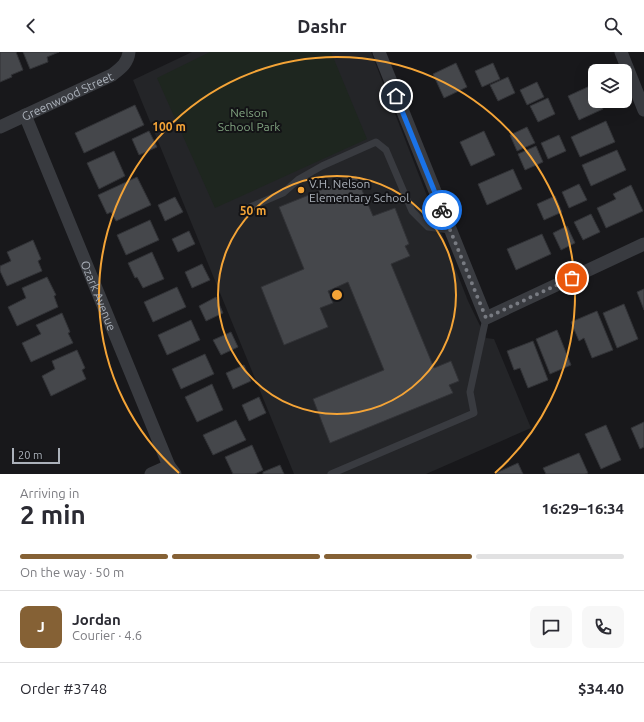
<!DOCTYPE html>
<html lang="en">
<head>
<meta charset="utf-8">
<style>
  :root { --surface:#fff; --page:#f7f7f7; --text:#2b2b33; --muted:#7c7c81; --line:#e1e1e2; --accent:#856135 }
  body { margin:0; font-family:Ubuntu,sans-serif; background:var(--page); color:var(--text); height:100vh; display:flex; flex-direction:column; font-size:15px; white-space:nowrap }
  * { box-sizing:border-box; margin:0 }
  p { font-size:13px; color:var(--muted) }
  .icon { flex:none; width:22px; height:22px; fill:none; stroke:currentColor; stroke-width:2; stroke-linecap:round; stroke-linejoin:round }
  .map { position:relative; height:422px; overflow:hidden }
  .panel { display:flex; flex-direction:column; background:var(--surface); flex:1 }
  .panel>* { flex:none }
  .tools { position:absolute; left:588px; top:12px; display:grid; gap:8px }
  .tools a { display:grid; place-items:center; width:44px; height:44px; border-radius:8px; background:var(--surface); box-shadow:0 4px 16px #0002; font-size:20px }
  .scale { position:absolute; left:12px; bottom:10px; width:48px; box-sizing:border-box; padding-left:4px; border:2px solid #abb1ba; border-top:0; font-size:11px; line-height:14px; white-space:nowrap; color:#abb1ba; -webkit-text-stroke:3px #131316; paint-order:stroke }
  .pin { position:absolute; display:grid; place-items:center; width:34px; height:34px; color:#fff; margin:-17px; border:2px solid #fff; border-radius:50%; box-shadow:0 1px 4px #0007 }
  .courier { position:absolute; display:grid; place-items:center; width:40px; height:40px; margin:-20px; border:3px solid #1a73e8; border-radius:50%; background:#fff; color:#222; box-shadow:0 1px 5px #0007 }
  .headline em { font-style:normal; font-weight:700 }
  .headline div { display:flex; flex-direction:column-reverse }
  .headline { display:flex; align-items:center; justify-content:space-between; height:68px; padding:0 20px }
  h1 { font-size:26px; font-weight:700; line-height:30px }
  .bar { display:grid; grid-template-columns:repeat(4,1fr); gap:6px 4px; align-content:center; height:48px; padding:0 20px }
  .bar i { height:5px; border-radius:3px; background:var(--line) }
  .bar .active { background:var(--accent) }
  .bar p { grid-column:span 4 }
  .line { display:flex; align-items:center; gap:10px; padding:0 20px; border-top:1px solid var(--line) }
  .line div { flex:1 }
  .round { display:grid; place-items:center; flex:none; width:42px; height:42px; border-radius:8px; background:var(--page) }
  header { display:flex; justify-content:space-between; align-items:center; height:52px; padding:0 20px; background:var(--surface); font-size:18px; font-weight:700 }
  .map>svg:first-child { display:block }
</style>
</head>
<body>
<header><svg class="icon" aria-label="back" viewBox="0 0 24 24"><path d="M15 5l-7 7 7 7"/></svg>Dashr<svg class="icon" aria-label="search" viewBox="0 0 24 24"><circle cx="10" cy="10" r="6"/><path d="M15 15l6 6"/></svg></header>
<div class="map">
<svg width="644" height="422" viewBox="0 0 644 422">
  <rect width="100%" height="100%" fill="#18181b"/>
  <path fill="#242528" d="M192 0H371L468 249 486 286 494 287 531 376 426 422H294L133 28Z"/>
  <path fill="#1e261f" d="M210 0H331L367 87 215 156 157 26Z"/>
  <path fill="#45474b" stroke="#323337" d="M0 0H16L23 18 11 23 12 25 0 30Z
    M23 0H59L47 5 48 10 30 17Z
    M456 11 467 35 444 46 433 22Z
    M493 11 500 27 482 35 475 19Z
    M508 25 515 41 498 49 490 33Z
    M537 30 544 45 527 53 520 38Z
    M592 33 595 40V49H599L603 57 579 68 568 44Z
    M548 46 555 62 538 70 530 54Z
    M135 53 144 73 84 101 75 81Z
    M606 69 615 90 580 105 571 85Z
    M527 75 535 91 517 99 510 83Z
    M149 79 157 95 139 103 132 87Z
    M484 79 495 103 471 114 460 90Z
    M559 83 566 99 548 107 541 91Z
    M536 94 543 110 525 118 518 102Z
    M617 98 626 118 591 134 582 113Z
    M114 99 125 124 99 137 87 111Z
    M513 117 522 137 487 153 478 132Z
    M356 124 373 164 395 156 409 192 405 194 410 204 391 212 434 316 451 309 459 329 449 333 453 341 330 391 313 347 384 318 348 230 328 239 333 251 320 256 328 275 284 293 261 235 304 217 279 155Z
    M137 125 151 153 116 169 111 160 107 162 98 143Z
    M579 132 587 148 569 156 562 140Z
    M631 133 643 159 606 176 597 156 616 147 613 142Z
    M555 144 562 160 544 168 537 152Z
    M175 145 183 160 165 169 158 153Z
    M591 162 600 180 583 188 574 170Z
    M150 168 159 188 126 203 117 183Z
    M567 174 575 191 561 198 553 181Z
    M189 179 195 192 178 200 172 187Z
    M542 182 551 202 516 218 507 197Z
    M33 188 41 207 38 209 42 219 7 234 0 219V214L11 209 7 200Z
    M152 200 164 227 143 236 137 225 135 226 128 211Z
    M202 212 210 228 192 236 185 220Z
    M47 225 56 243 54 244 58 255 17 274 8 255 26 246 22 236Z
    M177 235 186 255 153 270 144 250Z
    M644 237V258L637 240Z
    M216 245 223 261 206 269 199 254Z
    M624 252 638 287 617 296 603 261Z
    M597 259 613 298 592 306 584 286 579 289 571 270Z
    M62 261 70 280 68 281 73 291 31 310 22 291 41 282 36 273Z
    M191 268 200 288 167 303 158 283Z
    M557 278 571 313 550 322 536 287Z
    M231 280 238 295 221 303 213 288Z
    M533 289 548 328 528 336 520 316 514 318 507 299Z
    M77 298 85 316 82 318 86 327 51 344 42 324 55 317 52 309Z
    M205 302 214 322 181 337 172 317Z
    M244 313 251 329 233 337 226 321Z
    M212 332 223 358 197 370 185 345Z
    M259 345 266 361 249 369 242 353Z
    M236 368 246 388 213 403 203 383Z
    M644 370V395L640 397 631 376Z
    M606 373 621 408 601 417 585 382Z
    M252 393 263 418 255 422H233L225 405Z
    M579 401 588 421 585 422H546L543 416Z
    M518 411 523 422H496V421Z
    M280 413 284 422H263V420Z"/>
  <g fill="none" stroke-linecap="round" stroke-linejoin="round">
    <path stroke="#393b40" stroke-width="7" d="M243 158 283 141 299 127 322 114 376 90 386 98 412 159 428 175 450 178
      M331 422 474 361 470 340 486 266"/>
    <g stroke="#393b40" stroke-width="13">
      <path d="M379 0 486 266 644 192"/>
      <path d="M621 0 644 58"/>
      <path id="s1" d="M25 63 169 414 175 422"/>
      <path id="s2" d="M0 75 112 23C121 16 128 11 129 0"/>
      <path d="M151 422 169 414"/>
    </g>
  </g>
  <g fill="none" stroke-linecap="round" stroke-linejoin="round">
    <path stroke="#787b82" stroke-width="4" stroke-dasharray="0 7.2" d="M442 158 486 266 572 226"/>
    <path stroke="#1a73e8" stroke-width="5" d="M396 44 442 158"/>
  </g>
  <g fill="none" stroke="#f4a437" stroke-width="2">
    <circle cx="337" cy="243" r="119"/>
    <path d="M179 421A238 238 0 1 1 495 421"/>
  </g>
  <circle fill="#f4a437" stroke="#131316" stroke-width="1.5" cx="301" cy="138" r="4"/>
  <g text-anchor="middle" dominant-baseline="central" stroke-width="4" stroke-linejoin="round" paint-order="stroke">
    <g font-size="12" fill="#abb1ba" stroke="#131316">
      <text stroke="none"><textPath href="#s2" startOffset="74">Greenwood Street</textPath></text>
      <text stroke="none"><textPath href="#s1" startOffset="195">Ozark Avenue</textPath></text>
    </g>
    <g font-size="12" fill="#82a581" stroke="#131316">
      <text x="249" y="60">Nelson<tspan x="249" dy="14">School Park</tspan></text>
    </g>
    <g font-size="12" fill="#abb1ba" stroke="#131316" text-anchor="start">
      <text x="309" y="131">V.H. Nelson<tspan x="309" dy="14">Elementary School</tspan></text>
    </g>
  </g>
  <circle cx="337" cy="243" r="6" fill="#f4a437" stroke="#131316" stroke-width="2"/>
  <g font-size="12" text-anchor="middle" font-weight="bold" fill="#f4a437" stroke="#131316" stroke-width="4" stroke-linejoin="round" paint-order="stroke">
    <text x="169" y="79">100 m</text>
    <text x="253" y="163">50 m</text>
  </g>
</svg>
<div class="tools">
<a><svg class="icon" aria-label="layers" viewBox="0 0 24 24"><path d="M12 4l9 5-9 5-9-5zM3 14l9 5 9-5"/></svg></a>
</div>
<div class="scale">20 m</div>
<div class="pin" style="left:572px;top:226px;background:#ea580c"><svg class="icon" aria-label="bag" viewBox="0 0 24 24"><path d="M5 8h14l-1 12H6zM9 8a3 3 0 0 1 6 0"/></svg></div>
<div class="pin" style="left:396px;top:44px;background:#1f2937"><svg class="icon" aria-label="home" viewBox="0 0 24 24"><path d="M3 11l9-7 9 7M6 9v11h12V9"/></svg></div>
<div class="courier" style="left:442px;top:158px"><svg class="icon" aria-label="bike" viewBox="0 0 24 24"><circle cx="6" cy="16" r="4"/><circle cx="18" cy="16" r="4"/><path d="M6 16l4-8h5l3 8M10 8l3 8H6M13 5h3"/></svg></div>
</div>
<section class="panel">
<div class="headline"><div><h1>2 min</h1><p>Arriving in</p></div><em>16:29–16:34</em></div>
<div class="bar"><i class="active"></i><i class="active"></i><i class="active"></i><i></i><p>On the way · 50 m</p></div>
<div class="line" style="height:72px"><b class="round" style="background:var(--accent);color:#fff">J</b><div><b>Jordan</b><p>Courier · 4.6</p></div><a class="round"><svg class="icon" aria-label="chat" viewBox="0 0 24 24"><path d="M4 5h16v11H9l-5 4z"/></svg></a><a class="round"><svg class="icon" aria-label="phone" viewBox="0 0 24 24"><path d="M5 4h4l2 5-3 2q2 4 5 5l2-3 5 2v4C11 20 4 13 5 4z"/></svg></a></div>
<div class="line" style="height:52px"><div>Order #3748</div><b>$34.40</b></div>
</section>
</body>
</html>
